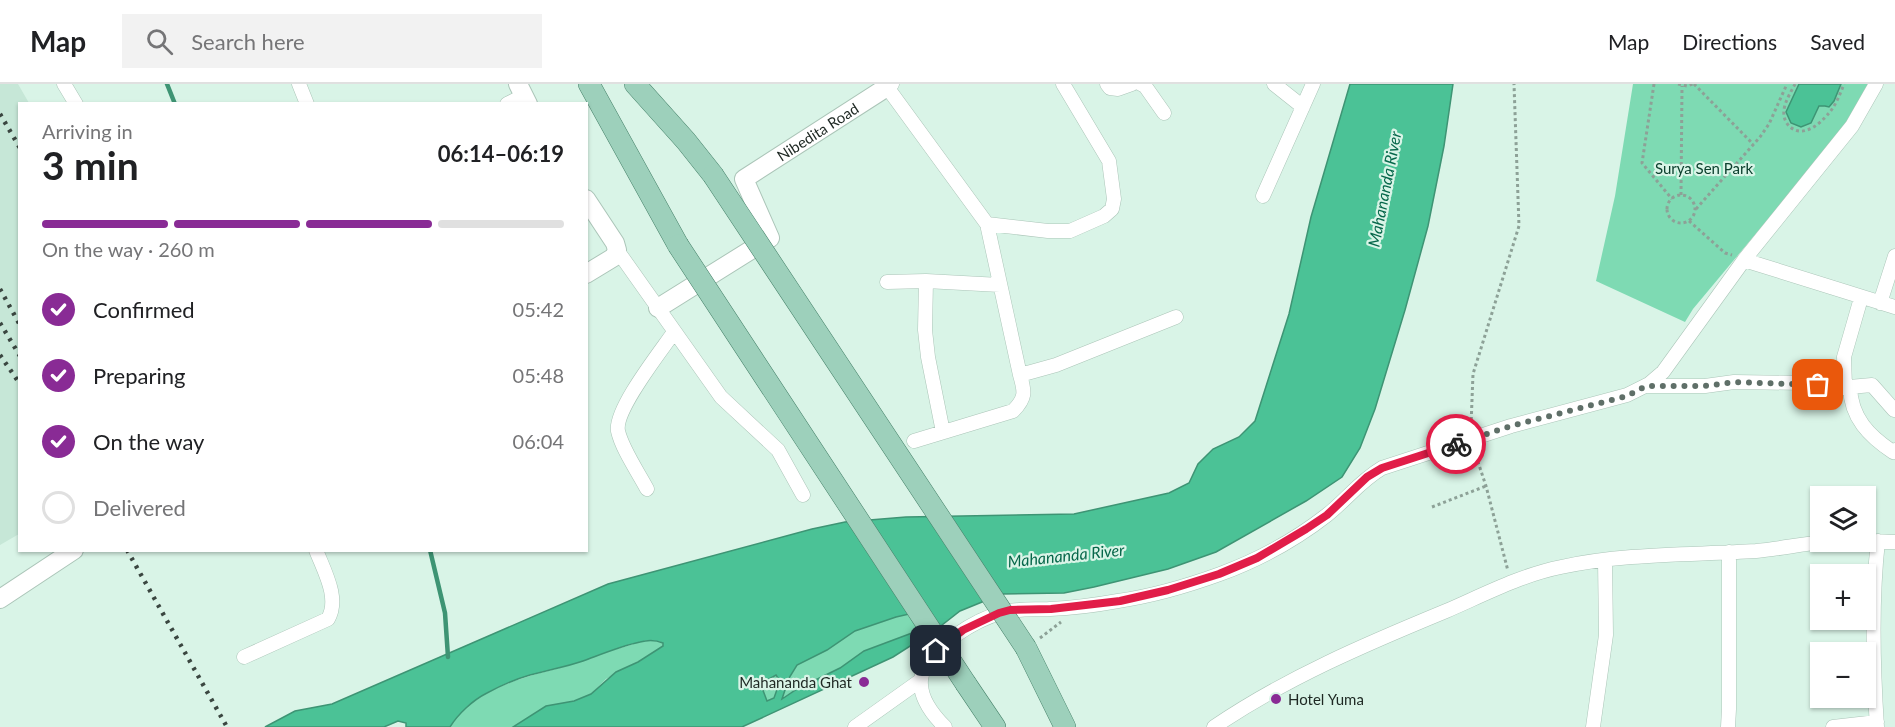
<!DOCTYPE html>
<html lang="en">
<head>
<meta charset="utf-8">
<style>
  :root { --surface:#fff; --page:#f2f2f2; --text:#202124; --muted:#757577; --line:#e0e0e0; --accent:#892b95 }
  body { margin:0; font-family:Lato,sans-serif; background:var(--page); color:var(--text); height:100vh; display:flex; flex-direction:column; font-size:22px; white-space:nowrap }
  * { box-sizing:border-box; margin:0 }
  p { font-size:20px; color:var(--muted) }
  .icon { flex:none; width:33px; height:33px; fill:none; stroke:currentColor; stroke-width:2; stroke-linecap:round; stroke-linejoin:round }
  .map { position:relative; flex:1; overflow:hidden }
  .panel { position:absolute; left:18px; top:18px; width:570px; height:450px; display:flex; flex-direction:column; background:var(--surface); border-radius:0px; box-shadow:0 2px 4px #0004 }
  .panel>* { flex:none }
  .buttons { position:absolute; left:1810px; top:402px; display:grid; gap:12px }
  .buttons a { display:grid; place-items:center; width:66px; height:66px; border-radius:0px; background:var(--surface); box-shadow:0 2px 4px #0004; font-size:30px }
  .pin { position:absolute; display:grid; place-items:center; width:51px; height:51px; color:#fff; margin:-26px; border-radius:12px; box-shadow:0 3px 9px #0006 }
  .courier { position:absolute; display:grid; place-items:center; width:60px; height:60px; margin:-30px; border:4px solid #e11d48; border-radius:50%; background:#fff; color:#222; box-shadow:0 2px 8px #0007 }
  .headline em { font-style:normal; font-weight:700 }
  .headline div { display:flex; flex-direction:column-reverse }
  .headline { display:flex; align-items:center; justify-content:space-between; height:102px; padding:0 24px }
  h1 { font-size:39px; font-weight:700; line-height:45px }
  .bar { display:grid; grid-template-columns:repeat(4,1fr); gap:9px 6px; align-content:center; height:72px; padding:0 24px }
  .bar i { height:8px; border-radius:4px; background:var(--line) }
  .bar .selected { background:var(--accent) }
  .bar p { grid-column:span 4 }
  ol { padding:0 24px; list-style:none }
  li { display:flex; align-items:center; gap:18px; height:66px }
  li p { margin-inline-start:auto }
  li .icon { padding:6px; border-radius:50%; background:var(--accent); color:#fff; stroke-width:4 }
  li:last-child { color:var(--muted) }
  li i { width:33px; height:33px; border:3px solid var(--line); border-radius:50% }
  header { display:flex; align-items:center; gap:36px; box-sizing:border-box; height:84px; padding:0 30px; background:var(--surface); border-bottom:2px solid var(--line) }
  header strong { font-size:28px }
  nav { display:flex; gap:33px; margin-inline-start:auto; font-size:21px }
  .search { width:420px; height:54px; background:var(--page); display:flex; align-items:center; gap:15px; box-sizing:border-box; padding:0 21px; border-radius:0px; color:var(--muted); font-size:22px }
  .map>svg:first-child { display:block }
</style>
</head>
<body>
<header>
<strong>Map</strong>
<div class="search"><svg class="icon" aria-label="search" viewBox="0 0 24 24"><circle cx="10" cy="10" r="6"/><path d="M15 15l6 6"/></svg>Search here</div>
<nav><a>Map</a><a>Directions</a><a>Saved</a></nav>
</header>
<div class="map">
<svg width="1895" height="643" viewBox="0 0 1895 643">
  <rect width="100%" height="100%" fill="#d9f4e7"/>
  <path fill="#c6e7d7" d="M0 0H18L29 19 20 20 19 450 0 461Z"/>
  <path fill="#7edab3" d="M1633 0H1869L1849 38 1693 225 1685 238 1596 197 1615 112Z
    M909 530 928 543 864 567 840 584 797 605 781 615 789 594 797 581 827 566 855 547 896 533Z
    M641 557H658L663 559V562L638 578 606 595 591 610 574 617 546 623 513 643H450C475 602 528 593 570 581 582 577 593 572 605 568 617 565 629 562 641 557Z
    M776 591 780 597 774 614 767 617 761 601V599Z"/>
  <path fill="#4bc296" stroke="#3e9474" stroke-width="1.5" fill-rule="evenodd" d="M1350 0H1453L1444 62 1428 142 1405 226 1375 325 1360 364 1342 393 1306 417 1216 468 1168 485 1094 503 1064 509 1002 510 987 516 960 527 937 545 893 573 742 643H513L546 622 574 617 591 610 616 588 638 578 663 562V559C656 556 647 556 640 558 621 562 602 570 583 577 566 583 547 586 530 591 516 595 500 602 487 609 473 616 458 630 450 643H406V639L398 637 384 643H265L295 627 332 620 608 500 812 445 845 438 906 433 1074 430 1169 409 1189 399 1198 380 1213 365 1239 353 1255 337 1289 230 1311 133ZM909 530 928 543 864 567 840 584 797 605 782 615 789 594 797 581 827 566 855 547 896 533ZM776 591 780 597 774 614 767 617 761 601 762 599Z
    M1799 0H1841L1834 17 1829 23 1825 22H1819L1811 39 1801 43 1791 39 1786 28Z"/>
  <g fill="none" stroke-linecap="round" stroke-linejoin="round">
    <path stroke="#3e9474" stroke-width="4.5" d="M167 0 175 20
      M430 466 445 529 448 573"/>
    <g stroke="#abc5b8" stroke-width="15">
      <path id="street" d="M64 0 76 20
        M299 0 307 20
        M892 0 887 3 987 140 1020 291C1025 308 1026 314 1013 327L914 357
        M1107 0 1110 4 1118 5 1132 0
        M1141 0 1145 2 1164 29
        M1274 0 1303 23
        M507 20 523 12
        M1263 112 1313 0
        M987 140 1048 147H1070L1104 132 1112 125 1114 115 1109 77 1063 0
        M617 166 721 313 778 366 803 411
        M1744 176 1852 42 1876 0
        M926 197 925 246 928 273 943 348
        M887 198 926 197 1000 201
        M1880 219 1895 172
        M1020 291 1056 281 1176 233
        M1646 302H1705L1734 298 1806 299 1838 304 1872 301 1894 326
        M1845 303 1844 273 1861 214
        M1850 303C1851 334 1869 352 1893 368L1895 366
        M647 405C638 388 622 365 618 347 614 326 661 267 674 248
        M1866 457 1895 458
        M244 573 328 535C340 514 324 487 316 466
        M855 643 921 596
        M945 643C908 606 915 580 956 551 969 542 985 533 1001 529 1017 524 1034 526 1050 525 1073 524 1096 521 1118 517 1152 512 1187 502 1220 490 1258 476 1295 456 1327 431 1347 415 1360 397 1382 384L1511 342 1627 311 1649 300 1663 288 1744 176 1895 223
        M1214 643C1286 594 1366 560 1446 527 1483 511 1521 491 1561 483 1625 469 1691 471 1756 467 1779 465 1801 460 1824 458
        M1593 643 1606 551 1605 476
        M1728 643 1729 625V468
        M1833 643 1877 638
        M1877 643C1873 582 1871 519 1878 457"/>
    </g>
    <g stroke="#abc5b8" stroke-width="20">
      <g id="secondary">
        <path d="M518 0 528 20"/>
        <path d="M586 115 615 159 617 166 614 173 586 190"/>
        <path id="s1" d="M658 224 770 154 744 95 887 3 888 0"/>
        <path d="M0 515 74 466"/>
      </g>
    </g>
    <g stroke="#468069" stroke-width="22">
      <path id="primary" d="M589 0 678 161
        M635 0 686 57 713 91
        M1026 564 1065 643
        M966 600 995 643"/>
    </g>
    <path stroke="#8da197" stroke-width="3" stroke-dasharray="3 3" stroke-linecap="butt" d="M1654 0 1642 79 1672 115
      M1678 0 1687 2 1693 0
      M1694 0 1753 60
      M1795 0C1791 8 1785 17 1784 26 1782 39 1794 51 1807 46 1815 44 1824 35 1829 29 1836 21 1840 10 1844 0
      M1667 125a14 14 0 1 1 28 0a14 14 0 1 1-28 0Z
      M1681 111 1682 2
      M1696 125 1760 53 1769 40 1787 0
      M1689 137 1725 169 1732 171
      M1471 342 1473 290 1519 142 1514 0
      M1474 366 1486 402 1508 487
      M1432 423 1486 402
      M1040 554 1061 538"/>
    <use href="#street" stroke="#fff" stroke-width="14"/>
    <use href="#secondary" stroke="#fff" stroke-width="18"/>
    <use href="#primary" stroke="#9dd0bb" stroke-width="21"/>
    <path stroke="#3a4640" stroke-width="4.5" stroke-dasharray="3 6" stroke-linecap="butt" d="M0 30 20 64
      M0 205 20 241
      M0 239 20 272
      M0 271 20 300
      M127 466 227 643"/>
    <g stroke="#468069" stroke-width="22" stroke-linecap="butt">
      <path id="primary-bridge" d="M713 91 1026 564
        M678 161 966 600"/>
    </g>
    <use href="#primary-bridge" stroke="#9dd0bb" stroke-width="21"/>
  </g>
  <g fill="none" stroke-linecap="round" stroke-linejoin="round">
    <path stroke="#5f6f68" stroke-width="6" stroke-dasharray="0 10.8" d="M1456 360 1511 342 1627 312 1646 302H1705L1734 298 1818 301"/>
    <path stroke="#e11d48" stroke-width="8" d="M936 567 963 546 999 529 1010 526 1051 525 1120 517 1168 506 1219 490 1257 474 1306 445 1327 431 1367 393 1382 384 1456 360"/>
  </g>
  <g fill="#892b95" stroke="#d9f4e7" stroke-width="2">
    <circle cx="864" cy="598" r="6"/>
    <circle cx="1276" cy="615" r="6"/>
  </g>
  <g text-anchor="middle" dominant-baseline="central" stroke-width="4.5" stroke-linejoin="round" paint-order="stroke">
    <g font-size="15" fill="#1e2823" stroke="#d9f4e7">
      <text stroke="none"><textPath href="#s1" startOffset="284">Nibedita Road</textPath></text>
    </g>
    <g font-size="15" fill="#0c402e" stroke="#d9f4e7">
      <text x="1704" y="84">Surya Sen Park</text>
    </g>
    <g font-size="15" fill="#1e2823" stroke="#d9f4e7" text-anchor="end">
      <text x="852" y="598">Mahananda Ghat</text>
      <text x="1288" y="615" text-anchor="start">Hotel Yuma</text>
    </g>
    <g font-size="16" font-style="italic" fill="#06674a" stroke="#d9f4e7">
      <text transform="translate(1384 105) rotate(-79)">Mahananda River</text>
      <text transform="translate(1066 471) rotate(-6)">Mahananda River</text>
    </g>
  </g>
</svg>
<div class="buttons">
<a><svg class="icon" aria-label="layers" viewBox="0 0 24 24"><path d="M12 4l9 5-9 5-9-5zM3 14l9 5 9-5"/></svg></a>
<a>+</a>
<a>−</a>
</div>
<div class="pin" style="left:1818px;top:301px;background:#ea580c"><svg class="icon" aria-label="bag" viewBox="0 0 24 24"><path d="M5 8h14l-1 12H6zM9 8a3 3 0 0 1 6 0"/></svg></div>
<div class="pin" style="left:936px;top:567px;background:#1f2937"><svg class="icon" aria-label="home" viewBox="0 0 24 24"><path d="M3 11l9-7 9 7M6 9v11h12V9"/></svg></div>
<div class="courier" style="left:1456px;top:360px"><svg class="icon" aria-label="bike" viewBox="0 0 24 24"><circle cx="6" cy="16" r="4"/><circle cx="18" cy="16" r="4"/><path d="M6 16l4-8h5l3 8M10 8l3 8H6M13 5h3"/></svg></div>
<section class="panel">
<div class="headline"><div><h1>3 min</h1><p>Arriving in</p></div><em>06:14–06:19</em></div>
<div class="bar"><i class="selected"></i><i class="selected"></i><i class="selected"></i><i></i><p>On the way · 260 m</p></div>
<ol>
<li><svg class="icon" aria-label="check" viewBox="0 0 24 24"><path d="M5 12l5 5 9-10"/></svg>Confirmed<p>05:42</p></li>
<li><svg class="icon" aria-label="check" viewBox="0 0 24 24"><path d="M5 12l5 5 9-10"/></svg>Preparing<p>05:48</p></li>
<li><svg class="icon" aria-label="check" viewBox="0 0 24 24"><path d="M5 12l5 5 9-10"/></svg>On the way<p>06:04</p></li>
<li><i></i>Delivered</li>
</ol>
</section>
</div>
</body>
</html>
